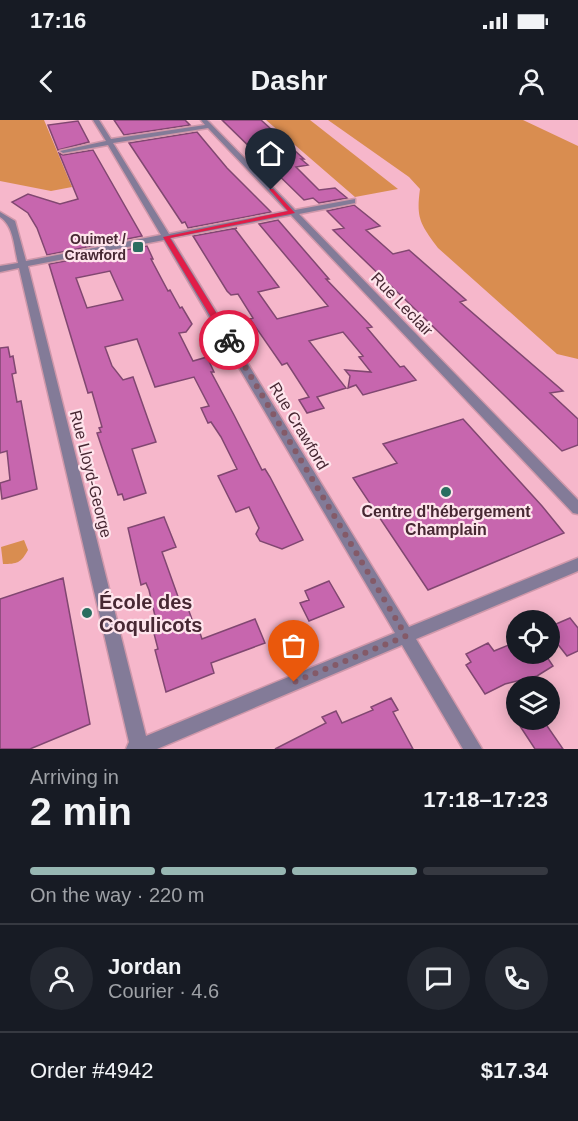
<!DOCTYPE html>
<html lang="en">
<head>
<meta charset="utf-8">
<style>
  :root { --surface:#171b24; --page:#242831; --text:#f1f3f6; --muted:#9ea1a6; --line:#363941; --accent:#97b7b2 }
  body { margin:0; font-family:Helvetica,sans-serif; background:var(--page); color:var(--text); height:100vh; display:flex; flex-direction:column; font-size:22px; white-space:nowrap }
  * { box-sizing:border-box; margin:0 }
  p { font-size:20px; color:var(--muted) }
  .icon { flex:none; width:33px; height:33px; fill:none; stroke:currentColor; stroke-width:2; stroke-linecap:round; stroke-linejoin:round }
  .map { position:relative; height:629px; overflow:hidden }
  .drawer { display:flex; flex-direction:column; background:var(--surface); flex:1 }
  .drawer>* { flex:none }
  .fabs { position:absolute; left:506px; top:490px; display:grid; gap:12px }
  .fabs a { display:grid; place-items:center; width:54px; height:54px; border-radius:50%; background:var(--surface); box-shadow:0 3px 15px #0003; font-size:30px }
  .pin { position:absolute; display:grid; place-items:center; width:51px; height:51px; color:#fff; margin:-62px -26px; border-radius:50% 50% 50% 0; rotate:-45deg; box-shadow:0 0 6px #0007 }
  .pin .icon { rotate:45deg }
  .courier { position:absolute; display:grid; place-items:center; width:60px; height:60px; margin:-30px; border:4px solid #e11d48; border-radius:50%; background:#fff; color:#222; box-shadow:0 2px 8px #0007 }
  .head em { font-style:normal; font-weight:800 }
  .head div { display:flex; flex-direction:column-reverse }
  .head { display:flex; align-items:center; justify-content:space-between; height:102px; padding:0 30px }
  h1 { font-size:39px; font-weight:800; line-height:45px }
  .bar { display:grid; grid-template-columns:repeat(4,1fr); gap:9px 6px; align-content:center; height:72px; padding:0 30px }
  .bar i { height:8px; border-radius:4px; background:var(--line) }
  .bar .current { background:var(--accent) }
  .bar p { grid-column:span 4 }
  .line { display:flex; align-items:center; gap:15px; padding:0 30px; border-top:2px solid var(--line) }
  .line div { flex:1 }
  .round { display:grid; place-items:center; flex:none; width:63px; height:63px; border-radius:32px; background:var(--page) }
  .status { display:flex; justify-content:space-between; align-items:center; height:42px; padding:0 30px; background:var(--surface); direction:ltr }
  .status svg { height:16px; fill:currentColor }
  header { display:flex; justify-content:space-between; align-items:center; height:78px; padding:0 30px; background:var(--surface); font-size:27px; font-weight:800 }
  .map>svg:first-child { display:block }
</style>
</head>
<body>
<div class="status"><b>17:16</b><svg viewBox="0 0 49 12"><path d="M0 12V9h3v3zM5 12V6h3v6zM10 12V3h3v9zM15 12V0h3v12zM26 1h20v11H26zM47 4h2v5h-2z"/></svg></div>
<header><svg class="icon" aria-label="back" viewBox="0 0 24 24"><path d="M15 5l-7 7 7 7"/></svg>Dashr<svg class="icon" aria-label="person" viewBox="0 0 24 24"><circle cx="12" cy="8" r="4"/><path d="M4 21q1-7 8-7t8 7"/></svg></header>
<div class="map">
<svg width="578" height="629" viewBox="0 0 578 629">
  <rect width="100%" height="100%" fill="#f6b7cb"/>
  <path fill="#d98d50" d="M0 0H44L72 67 51 71 0 61Z
    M266 0H310L398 69 355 77Z
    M328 0H523L578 26V239L557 234 438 128C420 104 416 98 420 69L409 57Z
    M24 420 28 430C21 443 17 444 3 444L1 427Z"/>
  <path fill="#c766ae" stroke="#814771" stroke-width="1.5" fill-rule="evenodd" d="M114 0H185L190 5 124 15Z
    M222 0H261L304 39H301L308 45 296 47 319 70 335 68 347 78 319 83 313 78 304 80Z
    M78 1 89 22 58 30 48 5Z
    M197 12 227 48 271 92 188 108 185 102 182 103 129 23Z
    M93 30 142 116 47 135 37 108 28 93 12 82 28 74 60 84 78 79 59 33 63 35Z
    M354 85 380 106 366 110 393 134 409 130 466 180 460 182 563 271 550 273 578 299V325L562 331 333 110 344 108 327 91Z
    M278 100 329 159H326L372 207 367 208 400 247 404 246 416 260 363 275 356 265 348 268 350 256 345 250 371 252 359 237 363 236 343 212 309 221 346 268 317 277 324 288 307 293 299 280 309 277 287 243 282 245 250 199 253 198 238 174 231 175 227 171 193 116 237 108 235 109 279 167 258 172 277 199 328 186 259 104Z
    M147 126 153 139H151L168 171 170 170 180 188 182 187 192 204 186 212 179 213 193 241 207 237 214 252H211L234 295 262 350 265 349 270 357 303 420 282 429 260 421 256 414 259 408 249 387 236 392 218 356 237 349 221 317 211 302 208 303 201 288 209 286 194 257 155 267 137 219 105 227 112 246 123 260 133 257 156 322 132 329 146 373 124 380 122 374 118 375 97 313 101 312 99 308 102 307 92 272 88 273 49 144ZM110 151 123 180 87 188 76 158Z
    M8 227 10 237 13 236 16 253 12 254 17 282 21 281 37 369 2 379 0 363 10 360 7 331 0 333V228Z
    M463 299 542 386 564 413 428 470 353 358 397 343 383 324Z
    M164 397 176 427 162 432 181 485 186 483 197 513H200L202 519 255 499 265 523 211 543 214 553 166 572 155 530 158 529 150 498 155 496 149 470 146 463 141 465 128 408Z
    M63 458 90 604 30 629H0V479Z
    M329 461 344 487 309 501 300 483 309 480 305 471Z
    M570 498 578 508V531L567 536 549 513V507Z
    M516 522V534H545L553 546 537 556 505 564 485 574 466 545 471 542 466 534 488 523 494 531Z
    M391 578 398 590 393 592 413 629H275L326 603 322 597 336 591 342 603 373 590 371 587Z
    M516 600H543L563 629H535Z"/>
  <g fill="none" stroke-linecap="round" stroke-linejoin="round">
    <g stroke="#d098aa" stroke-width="3">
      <path id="minor" d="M93 0H99L111 19 205 5 201 0H207L295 90 355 79V83L299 94 578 380V394L573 393 291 95 171 118 409 507 578 438V451L416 519 482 629H463L402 525 157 629H126L129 622 19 148 0 152V146L18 143C14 127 14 106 0 97V92L15 101 26 141 161 115 108 25 63 33 60 31 106 21ZM208 8 287 91 169 114 113 23ZM164 120 395 513 146 616 28 146Z"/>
    </g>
    <use href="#minor" fill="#837b98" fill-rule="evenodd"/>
  </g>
  <path fill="#e11d48" d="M269 69H273L295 93 170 118 233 220 226 222 163 117 288 91Z"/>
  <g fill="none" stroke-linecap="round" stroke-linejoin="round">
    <path stroke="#845a68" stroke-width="6" stroke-dasharray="0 10.8" d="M229 220 406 516 294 562"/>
  </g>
  <g fill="#2a6e60" stroke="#fee4ec" stroke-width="2">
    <rect x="132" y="121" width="12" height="12" rx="3"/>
    <circle cx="446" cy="372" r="6"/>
    <circle cx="87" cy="493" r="6"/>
  </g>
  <g text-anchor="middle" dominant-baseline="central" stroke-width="4.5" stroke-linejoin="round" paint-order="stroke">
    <g font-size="14" font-weight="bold" fill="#472833" stroke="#fee4ec" text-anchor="end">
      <text x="126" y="119">Ouimet /<tspan x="126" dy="16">Crawford</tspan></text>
    </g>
    <g font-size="16" fill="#472833" stroke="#fee4ec">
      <text transform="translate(402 184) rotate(46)">Rue Leclair</text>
      <text transform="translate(299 306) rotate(59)">Rue Crawford</text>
      <text transform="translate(91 354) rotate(76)">Rue Lloyd-George</text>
    </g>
    <g font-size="16" font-weight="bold" fill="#472833" stroke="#fee4ec">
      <text x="446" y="391">Centre d'hébergement<tspan x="446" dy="18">Champlain</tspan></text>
    </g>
    <g font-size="20" font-weight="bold" fill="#472833" stroke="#fee4ec" text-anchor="start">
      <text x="99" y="482">École des<tspan x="99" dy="23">Coqulicots</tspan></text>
    </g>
  </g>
</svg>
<div class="fabs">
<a><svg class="icon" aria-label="locate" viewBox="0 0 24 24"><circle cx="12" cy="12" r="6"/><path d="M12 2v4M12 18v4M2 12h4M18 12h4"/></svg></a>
<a><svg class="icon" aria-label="layers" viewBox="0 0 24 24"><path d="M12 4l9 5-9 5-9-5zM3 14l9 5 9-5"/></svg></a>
</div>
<div class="pin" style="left:294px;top:562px;background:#ea580c"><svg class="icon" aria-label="bag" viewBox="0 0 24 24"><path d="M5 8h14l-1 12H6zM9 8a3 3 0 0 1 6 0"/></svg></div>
<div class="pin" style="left:271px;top:70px;background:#1f2937"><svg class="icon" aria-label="home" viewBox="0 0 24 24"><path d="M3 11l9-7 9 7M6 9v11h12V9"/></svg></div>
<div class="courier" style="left:229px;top:220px"><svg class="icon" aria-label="bike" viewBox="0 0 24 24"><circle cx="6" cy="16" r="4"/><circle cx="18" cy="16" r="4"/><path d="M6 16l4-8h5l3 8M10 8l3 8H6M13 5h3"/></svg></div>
</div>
<section class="drawer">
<div class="head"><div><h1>2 min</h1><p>Arriving in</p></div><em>17:18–17:23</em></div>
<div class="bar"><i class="current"></i><i class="current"></i><i class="current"></i><i></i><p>On the way · 220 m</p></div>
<div class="line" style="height:108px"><a class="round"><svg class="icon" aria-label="person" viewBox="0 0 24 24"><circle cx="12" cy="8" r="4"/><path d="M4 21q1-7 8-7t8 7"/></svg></a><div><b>Jordan</b><p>Courier · 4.6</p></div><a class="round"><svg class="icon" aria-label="chat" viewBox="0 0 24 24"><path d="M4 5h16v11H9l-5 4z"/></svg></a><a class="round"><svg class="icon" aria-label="phone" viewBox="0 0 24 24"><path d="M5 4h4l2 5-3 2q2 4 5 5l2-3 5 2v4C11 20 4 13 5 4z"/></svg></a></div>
<div class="line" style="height:78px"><div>Order #4942</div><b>$17.34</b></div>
</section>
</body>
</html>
